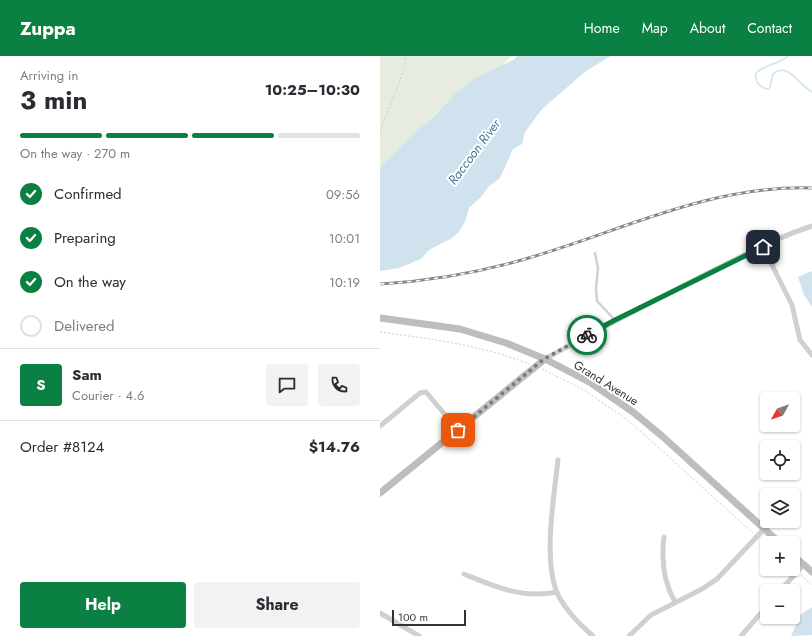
<!DOCTYPE html>
<html lang="en">
<head>
<meta charset="utf-8">
<style>
  :root { --surface:#fff; --page:#f2f2f3; --text:#2b2b33; --muted:#7c7c81; --line:#e1e1e2; --accent:#0b8043 }
  body { margin:0; font-family:Jost,sans-serif; background:var(--page); color:var(--text); height:100vh; display:flex; flex-direction:column; font-size:15px; white-space:nowrap }
  * { box-sizing:border-box; margin:0 }
  p { font-size:13px; color:var(--muted) }
  .icon { flex:none; width:22px; height:22px; fill:none; stroke:currentColor; stroke-width:2; stroke-linecap:round; stroke-linejoin:round }
  .map { position:relative; flex:1; overflow:hidden }
  .details { display:flex; flex-direction:column; background:var(--surface); width:380px }
  .details>* { flex:none }
  .needle { width:26px; rotate:230deg }
  .tools { position:absolute; left:380px; top:336px; display:grid; gap:8px }
  .tools a { display:grid; place-items:center; width:40px; height:40px; border-radius:4px; background:var(--surface); box-shadow:0 1px 3px #0004; font-size:20px }
  .scale { position:absolute; left:12px; bottom:10px; width:74px; box-sizing:border-box; padding-left:4px; border:2px solid #333; border-top:0; font-size:11px; line-height:14px; white-space:nowrap; color:#333; -webkit-text-stroke:3px #fff; paint-order:stroke }
  .pin { position:absolute; display:grid; place-items:center; width:34px; height:34px; color:#fff; margin:-17px; border-radius:8px; box-shadow:0 2px 6px #0006 }
  .courier { position:absolute; display:grid; place-items:center; width:40px; height:40px; margin:-20px; border:3px solid #0b8043; border-radius:50%; background:#fff; color:#222; box-shadow:0 1px 5px #0007 }
  .overview em { font-style:normal; font-weight:700 }
  .overview div { display:flex; flex-direction:column-reverse }
  .overview { display:flex; align-items:center; justify-content:space-between; height:68px; padding:0 20px }
  h1 { font-size:26px; font-weight:700; line-height:30px }
  .bar { display:grid; grid-template-columns:repeat(4,1fr); gap:6px 4px; align-content:center; height:48px; padding:0 20px }
  .bar i { height:5px; border-radius:3px; background:var(--line) }
  .bar .on { background:var(--accent) }
  .bar p { grid-column:span 4 }
  .line { display:flex; align-items:center; gap:10px; padding:0 20px; border-top:1px solid var(--line) }
  .line div { flex:1 }
  .round { display:grid; place-items:center; flex:none; width:42px; height:42px; border-radius:4px; background:var(--page) }
  ol { padding:0 20px; list-style:none }
  li { display:flex; align-items:center; gap:12px; height:44px }
  li p { margin-inline-start:auto }
  li .icon { padding:4px; border-radius:50%; background:var(--accent); color:#fff; stroke-width:4 }
  li:last-child { color:var(--muted) }
  li i { width:22px; height:22px; border:2px solid var(--line); border-radius:50% }
  .primary-button { display:flex; gap:8px; margin-top:auto; padding:8px 20px }
  .primary-button a { flex:1; height:46px; border-radius:4px; background:var(--accent); color:#fff; font-size:16px; font-weight:700; line-height:46px; text-align:center }
  .primary-button a+a { background:var(--page); color:var(--text) }
  header { display:flex; align-items:center; gap:24px; box-sizing:border-box; height:56px; padding:0 20px; background:var(--accent); color:#fff }
  header strong { font-size:19px }
  nav { display:flex; gap:22px; margin-inline-start:auto; font-size:14px }
  main { display:flex; flex:1; min-height:0 }
  .map>svg:first-child { display:block }
</style>
</head>
<body>
<header>
<strong>Zuppa</strong>
<nav><a>Home</a><a>Map</a><a>About</a><a>Contact</a></nav>
</header>
<main>
<section class="details">
<div class="overview"><div><h1>3 min</h1><p>Arriving in</p></div><em>10:25–10:30</em></div>
<div class="bar"><i class="on"></i><i class="on"></i><i class="on"></i><i></i><p>On the way · 270 m</p></div>
<ol>
<li><svg class="icon" aria-label="check" viewBox="0 0 24 24"><path d="M5 12l5 5 9-10"/></svg>Confirmed<p>09:56</p></li>
<li><svg class="icon" aria-label="check" viewBox="0 0 24 24"><path d="M5 12l5 5 9-10"/></svg>Preparing<p>10:01</p></li>
<li><svg class="icon" aria-label="check" viewBox="0 0 24 24"><path d="M5 12l5 5 9-10"/></svg>On the way<p>10:19</p></li>
<li><i></i>Delivered</li>
</ol>
<div class="line" style="height:72px"><b class="round" style="background:var(--accent);color:#fff">S</b><div><b>Sam</b><p>Courier · 4.6</p></div><a class="round"><svg class="icon" aria-label="chat" viewBox="0 0 24 24"><path d="M4 5h16v11H9l-5 4z"/></svg></a><a class="round"><svg class="icon" aria-label="phone" viewBox="0 0 24 24"><path d="M5 4h4l2 5-3 2q2 4 5 5l2-3 5 2v4C11 20 4 13 5 4z"/></svg></a></div>
<div class="line" style="height:52px"><div>Order #8124</div><b>$14.76</b></div>
<div class="primary-button"><a>Help</a><a>Share</a></div>
</section>
<div class="map">
<svg width="432" height="580" viewBox="0 0 432 580">
  <rect width="100%" height="100%" fill="#fff"/>
  <path fill="#e6ecdf" d="M0 0H132L62 66 0 152Z"/>
  <path fill="#cfe2ee" d="M137 0H231L206 15 162 53 145 76 142 88 133 93 120 122 108 131 102 140 89 152 85 166 78 177 72 182 49 194 41 203 19 212 0 215V112L32 79 55 60 76 37 95 22 135 3Z
    M432 215V251L424 239 418 221Z
    M432 551V579L411 580 421 558Z"/>
  <g fill="none" stroke-linecap="round" stroke-linejoin="round">
    <path stroke="#cfe2ee" stroke-width="1.5" d="M408 0C399 9 386 7 376 17 374 25 380 32 388 33L390 31 393 18C408 5 420 30 432 36"/>
    <path stroke="#cdcdcd" stroke-width="1" stroke-dasharray="2 2" stroke-linecap="butt" d="M0 75 25 11 26 0
      M0 276C51 283 101 289 149 308
      M162 313 204 334 248 364 373 477
      M382 484 387 489
      M421 519 432 529"/>
    <path stroke="#d0d0d0" stroke-width="2.5" d="M215 197 218 212 216 233 217 245 235 264"/>
    <path stroke="#d0d0d0" stroke-width="5" d="M383 191 412 249 420 284 432 299
      M165 303C220 272 276 244 332 215 364 199 398 181 432 170
      M0 370 40 337 46 336 78 374
      M178 404C174 441 162 508 179 541 187 555 200 569 213 580
      M284 481C281 504 283 525 295 546
      M84 518C116 531 142 543 177 536
      M400 535 424 508
      M0 557 39 580
      M249 580 271 559 322 533 337 523 384 473
      M361 580 387 550"/>
    <path stroke="#bdbdbd" stroke-width="7" d="M0 262 80 273 126 287 165 303 211 327 253 356 282 380 400 487
      M0 437 165 303
      M413 499 432 516"/>
    <g stroke="#888" stroke-width="3">
      <path id="rail" d="M0 228C51 225 102 216 152 201 246 173 331 129 432 132"/>
    </g>
    <use href="#rail" stroke="#fff" stroke-width="1.5" stroke-dasharray="4.5" stroke-linecap="butt"/>
  </g>
  <g fill="none" stroke-linecap="round" stroke-linejoin="round">
    <path stroke="#7a7a7a" stroke-width="4" stroke-dasharray="0 7.2" d="M78 374 164 303 207 279"/>
    <path stroke="#0b8043" stroke-width="5" d="M207 279 235 264 383 191"/>
  </g>
  <g text-anchor="middle" dominant-baseline="central" stroke-width="4" stroke-linejoin="round" paint-order="stroke">
    <g font-size="12" fill="#333" stroke="#fff">
      <text transform="translate(226 327) rotate(32)">Grand Avenue</text>
    </g>
    <g font-size="13" font-style="italic" fill="#3f7597" stroke="#fff">
      <text transform="translate(94 96) rotate(-53)">Raccoon River</text>
    </g>
  </g>
</svg>
<div class="tools">
<a><svg class="needle" viewBox="-14 -14 28 28"><path d="M0-13l5 13h-10z" fill="#e53935"/><path d="M0 13l5-13h-10z" fill="#7c7c81"/></svg></a>
<a><svg class="icon" aria-label="locate" viewBox="0 0 24 24"><circle cx="12" cy="12" r="6"/><path d="M12 2v4M12 18v4M2 12h4M18 12h4"/></svg></a>
<a><svg class="icon" aria-label="layers" viewBox="0 0 24 24"><path d="M12 4l9 5-9 5-9-5zM3 14l9 5 9-5"/></svg></a>
<a>+</a>
<a>−</a>
</div>
<div class="scale">100 m</div>
<div class="pin" style="left:78px;top:374px;background:#ea580c"><svg class="icon" aria-label="bag" viewBox="0 0 24 24"><path d="M5 8h14l-1 12H6zM9 8a3 3 0 0 1 6 0"/></svg></div>
<div class="pin" style="left:383px;top:191px;background:#1f2937"><svg class="icon" aria-label="home" viewBox="0 0 24 24"><path d="M3 11l9-7 9 7M6 9v11h12V9"/></svg></div>
<div class="courier" style="left:207px;top:279px"><svg class="icon" aria-label="bike" viewBox="0 0 24 24"><circle cx="6" cy="16" r="4"/><circle cx="18" cy="16" r="4"/><path d="M6 16l4-8h5l3 8M10 8l3 8H6M13 5h3"/></svg></div>
</div>
</main>
</body>
</html>
